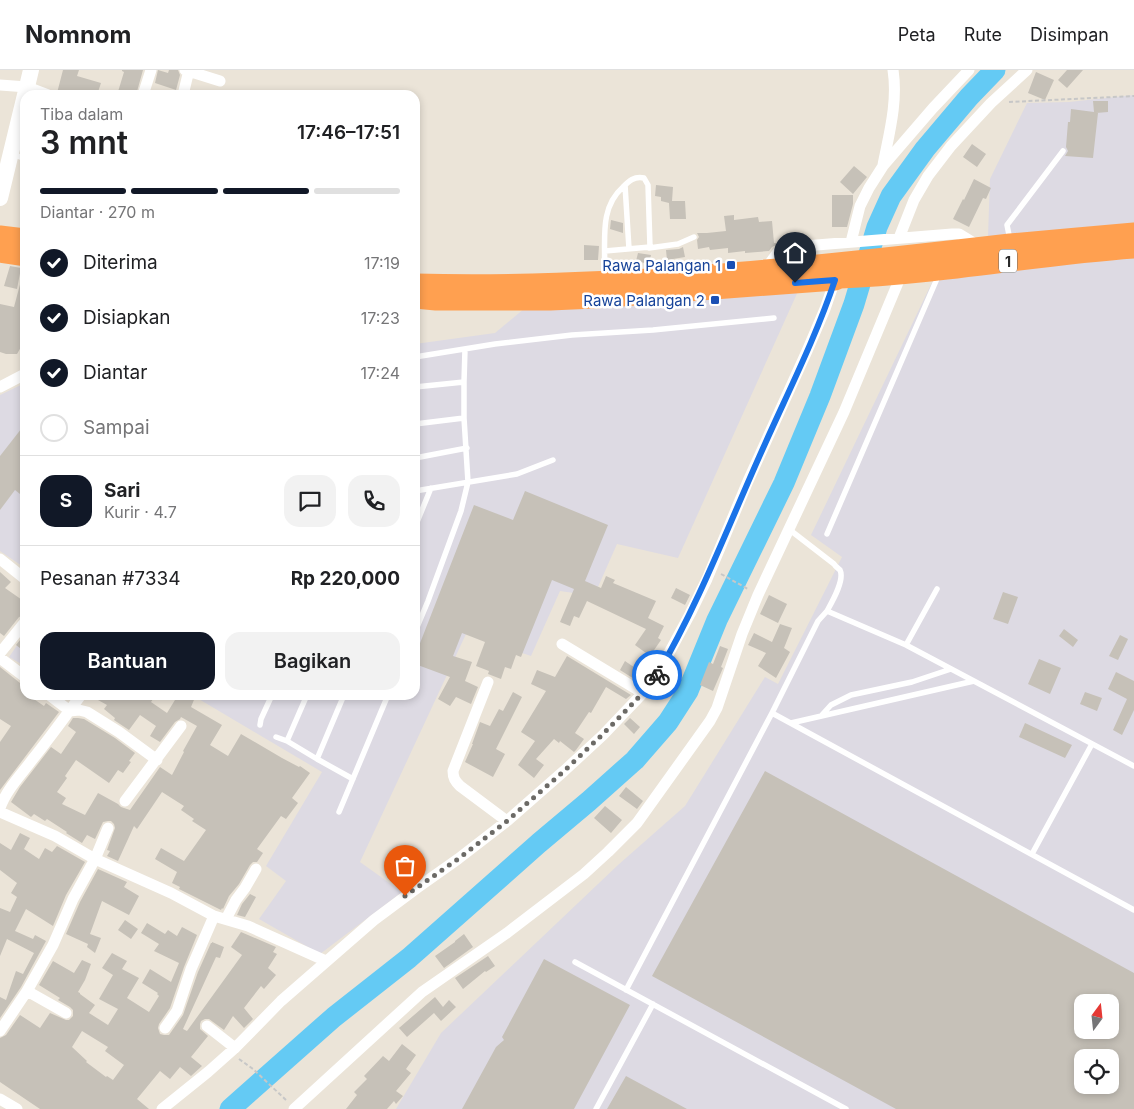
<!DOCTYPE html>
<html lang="id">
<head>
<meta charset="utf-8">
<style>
  :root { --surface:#fff; --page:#f2f2f2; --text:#202124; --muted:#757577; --line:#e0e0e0; --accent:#111827 }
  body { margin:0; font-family:Inter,sans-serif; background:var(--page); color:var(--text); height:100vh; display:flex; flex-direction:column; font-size:19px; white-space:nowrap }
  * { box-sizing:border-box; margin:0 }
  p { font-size:16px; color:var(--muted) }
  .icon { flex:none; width:28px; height:28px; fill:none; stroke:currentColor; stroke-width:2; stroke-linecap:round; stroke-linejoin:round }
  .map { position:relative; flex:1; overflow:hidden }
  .panel { position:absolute; left:20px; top:20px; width:400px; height:610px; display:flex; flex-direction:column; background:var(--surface); border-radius:15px; box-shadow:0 2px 8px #0003 }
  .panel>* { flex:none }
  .needle { width:32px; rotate:15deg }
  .tools { position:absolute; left:1074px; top:924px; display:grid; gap:10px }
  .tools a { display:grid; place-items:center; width:45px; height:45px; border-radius:10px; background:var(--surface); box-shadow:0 2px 8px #0003; font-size:25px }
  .pin { position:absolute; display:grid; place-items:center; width:42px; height:42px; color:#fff; margin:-51px -21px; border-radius:50% 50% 50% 0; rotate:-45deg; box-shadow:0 0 5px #0007 }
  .pin .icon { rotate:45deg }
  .courier { position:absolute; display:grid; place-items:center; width:50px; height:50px; margin:-25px; border:4px solid #1a73e8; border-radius:50%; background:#fff; color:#222; box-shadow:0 1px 6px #0007 }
  .headline em { font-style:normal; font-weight:600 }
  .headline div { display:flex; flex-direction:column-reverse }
  .headline { display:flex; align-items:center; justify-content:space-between; height:85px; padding:0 20px }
  h1 { font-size:32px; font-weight:600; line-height:38px }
  .bar { display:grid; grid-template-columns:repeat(4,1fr); gap:8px 5px; align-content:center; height:60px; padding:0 20px }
  .bar i { height:6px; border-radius:4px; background:var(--line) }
  .bar .selected { background:var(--accent) }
  .bar p { grid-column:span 4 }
  .line { display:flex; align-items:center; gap:12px; padding:0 20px; border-top:1px solid var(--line) }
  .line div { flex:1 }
  .round { display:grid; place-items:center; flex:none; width:52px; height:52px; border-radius:15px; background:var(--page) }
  ol { padding:0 20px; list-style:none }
  li { display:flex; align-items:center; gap:15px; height:55px }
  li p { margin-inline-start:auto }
  li .icon { padding:5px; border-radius:50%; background:var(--accent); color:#fff; stroke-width:4 }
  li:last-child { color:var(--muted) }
  li i { width:28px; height:28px; border:2px solid var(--line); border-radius:50% }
  .button { display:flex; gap:10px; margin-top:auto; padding:10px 20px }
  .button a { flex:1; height:58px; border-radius:15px; background:var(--accent); color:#fff; font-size:20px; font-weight:600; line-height:58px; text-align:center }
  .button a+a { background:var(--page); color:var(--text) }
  header { display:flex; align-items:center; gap:30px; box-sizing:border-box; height:70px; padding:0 25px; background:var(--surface); border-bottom:1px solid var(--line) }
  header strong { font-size:24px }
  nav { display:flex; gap:28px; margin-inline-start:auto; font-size:18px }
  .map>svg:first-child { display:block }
</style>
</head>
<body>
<header>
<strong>Nomnom</strong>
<nav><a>Peta</a><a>Rute</a><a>Disimpan</a></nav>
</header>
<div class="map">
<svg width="1134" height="1039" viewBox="0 0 1134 1039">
  <rect width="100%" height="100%" fill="#ebe4d8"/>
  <path fill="#dddae3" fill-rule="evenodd" d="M1134 25V1039H396L441 963 618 795 685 736 765 607 778 614 842 487 811 465 936 204 987 195 990 109 1027 33 1069 32ZM1082 932H1110V960H1082ZM1082 988H1110V1015H1082Z
    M804 208 678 488 617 474 594 526 560 521 531 586 466 564 360 792 402 822 320 884 259 849 286 811 266 796 322 702 192 625H415V274L495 263 537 228Z
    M25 313V498L0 481V325Z
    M25 564V596L9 587Z"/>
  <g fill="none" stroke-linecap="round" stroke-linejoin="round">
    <path stroke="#64caf4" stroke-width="21" d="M230 1039 334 947 409 888 539 773 589 731 635 690 668 652 688 621 717 550 784 413 820 326 854 234 877 157 891 126 925 79 969 27 995 0"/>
  </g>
  <path fill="#c6c1b8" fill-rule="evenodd" d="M63 0H79L77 6 101 13 97 25H64L57 23Z
    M122 0H143L136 25H117L124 2 122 1Z
    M158 0 168 3 169 0H178L180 5 176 20 155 13Z
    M1067 0H1083L1067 18 1058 10Z
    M1036 2 1054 10 1045 30 1028 23Z
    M1093 31H1108V42L1096 43H1098L1093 88 1065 86 1068 81 1066 77 1068 52H1070L1071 39 1094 42Z
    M972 74 986 84 977 97 963 87Z
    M854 96 867 107 853 124 840 112Z
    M974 109 991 118 986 129 983 128 969 157 953 149 963 129 964 130Z
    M656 115 673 117 672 131H685L686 149H670L669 133 661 131V127L655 126Z
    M832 125H853V134L847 157H832Z
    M734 145V150L758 147 759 152 772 151 774 173H776V175L772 177 769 181 745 183V181L728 183V178L710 180 709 177 698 179 697 170 699 167 697 163H707L726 161 724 146Z
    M611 150 623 153V163L610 159Z
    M584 175 599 176 598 190H584Z
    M683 177 685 187 667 190 666 180 679 179Z
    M638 183 651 185 649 194 636 191Z
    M10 196 21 198 17 219 4 216Z
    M22 207H25V270L17 284H6L0 282V234L14 237Z
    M25 354V428L15 420 0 440V386Z
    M525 421 608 455 585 511 601 518 606 506 615 510 613 513 656 531 648 548 664 556 658 568 661 570 650 586 635 575 646 559 587 531 579 548 574 546 570 556 560 552 574 519 552 510 521 587 516 585 511 599 505 597 501 609 488 604 489 601 476 596 485 572 462 563 453 586 472 592 465 611 478 617 471 634 456 627 450 636 438 629 450 607 415 594V586L474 435 513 450Z
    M0 502 11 512 5 518 25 532V545L19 547 4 566 0 563Z
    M676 518 690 525 685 535 671 528Z
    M1003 522 1018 527 1008 554 993 549Z
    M769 525 787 534 778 553 760 544Z
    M780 554 792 558 784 578 790 582 776 608 758 596 766 583 748 575 754 563 772 572Z
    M1064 559 1078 570 1073 577 1059 566Z
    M25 564V582L16 575Z
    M1120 565 1128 569 1118 590 1109 586Z
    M720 576 728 579 721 597 723 598 713 621 700 615 709 592 713 594Z
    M567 586 631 625 626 629 606 617 591 643 589 642 575 663 584 669 576 680 574 682 560 671 559 673 554 669 536 689 544 695 534 708 518 695 535 671 521 662 546 621 531 614 537 600 555 607Z
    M1039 589 1061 598 1050 624 1028 614Z
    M625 591 644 604 639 612 620 600Z
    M0 597 20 613 25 614V625H28L44 636 46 633 59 642 0 720V672L11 656 0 649Z
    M1116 602 1134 611V640L1122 665 1113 660 1127 629 1108 619Z
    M513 622 522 627 496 679 505 684 493 707 465 692 473 674H472L480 652 490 656 499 639 503 641Z
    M1085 622 1102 628 1097 641 1080 634Z
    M89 625H156L151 632 167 643 178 625H196L191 637 222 655 210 675 228 686 241 664 282 688 299 697 300 696 310 703 292 728 298 733 286 749 281 746 257 779 263 783 257 792H253L250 795 239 814 229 826 223 839 222 838 221 840 179 819 180 817 172 813 177 802 155 789 161 778 184 791 206 760 192 751 194 749 181 740 184 736 162 722 137 759 134 756 118 791 107 786 110 781 107 780 115 758 114 754 111 751H108L103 752 95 769 87 765 82 773 66 763 67 762 47 749 45 751 34 744 31 747 11 732 20 717 51 677 61 684 76 662 68 656 73 648H78L84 649 115 668 135 683 129 691 131 692 123 703 118 700 109 713 76 690 65 706 67 708 57 722 66 728 62 734 85 745 98 723 118 734 121 737 130 740 160 697 172 705 184 682 183 681 197 656 181 647 180 649 175 652 160 672 150 666 156 656 140 645 129 660 114 650 115 648 104 639 107 635Z
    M630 648 640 657 634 664 624 654Z
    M1025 653 1072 675 1065 688 1019 667Z
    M765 701 1134 903V1039H896L652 906ZM1082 932H1110V960H1082ZM1082 988H1110V1015H1082Z
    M626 717 643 731 637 739 619 726Z
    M605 736 622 750 611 763 594 748Z
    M20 763 30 768 24 779 39 789 45 778 52 782 57 776 85 792 66 825 53 856 26 839 15 861 33 869 35 865 46 871 21 917 0 948V927L6 930 16 901 23 904 34 883 7 869 0 886V838L10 842 17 827 11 823 17 813 0 800V773L11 780Z
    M98 799 127 812 124 817 139 826 129 845 102 831 90 864 101 868 95 883 87 877 88 874 66 864 80 832Z
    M250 824 256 827 245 847 237 845 242 834Z
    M125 850 138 859 131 869 118 860Z
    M147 853 165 864 168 860 177 866 182 857 197 865 184 897 170 938 159 954 158 958 160 964 164 965H169L183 945 198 902 211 873H212V872L224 877 220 888 216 887 183 959 187 961 242 885 231 877 241 862 276 877 273 882 277 884 268 898 276 905 264 919 261 916 244 938 253 949 244 958 233 946 224 960 209 949H205L201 951 200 954V959L208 966 191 987 202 996 191 1006 180 997 170 1009 160 1001 137 1029 149 1039H40L0 1012V968L6 965 20 945 40 958 50 943 66 950H69L73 946V940L70 937 58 930 60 928 39 915 53 891 74 903 82 890 91 894 85 910 78 922 80 923V924L95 935 89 943 108 955 118 939 99 929 113 905 102 898 112 883 127 891 122 899 139 908 127 928 149 942 159 926 157 924 158 923 142 913 150 899 171 912 179 893 154 881 159 874 141 863ZM82 961 108 977 105 981 124 995 113 1010 107 1006 106 1007 86 992 87 991 72 977Z
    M464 864 473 877 444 898 435 886 455 872V871Z
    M488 886 495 896 486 902 485 901 463 919 455 908Z
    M544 889 630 935 574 1039H462L496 977 504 970 502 967Z
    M435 927 443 937 449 930 456 937 441 951 434 943 407 967 399 958Z
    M402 974 416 985 406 999 411 1003 396 1021 403 1026 396 1034 394 1031 387 1039H346L357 1025 354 1022 367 1009 364 1006 383 986 389 991Z
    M626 1006 687 1039H607Z"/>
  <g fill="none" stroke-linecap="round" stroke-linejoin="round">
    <path stroke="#c7c7c7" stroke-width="2" stroke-dasharray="4 2.5" stroke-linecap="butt" d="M1009 32 1134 26
      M721 504 748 519
      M239 989 253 999 286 1030"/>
    <path stroke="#fff" stroke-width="5.5" d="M13 84 25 89
      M625 115 629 179
      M25 132V136
      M1010 170 1007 155 1063 81
      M649 178 678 174 694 167
      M604 207C607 175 597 140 623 117 629 111 634 106 644 108L648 115 650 177 605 181
      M415 287 495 274 572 265 653 260 774 248
      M415 317 464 312
      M415 354 464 348
      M415 388 467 378
      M415 421 517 404 553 390
      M415 457 431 418
      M790 460 834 494C835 496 839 499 840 500 845 510 832 532 827 541
      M827 464 939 204
      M415 562 428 531 461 441 468 412 464 348V312L465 279
      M906 575 937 519
      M772 643 1134 840
      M821 646 831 635 851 625 912 612 951 599
      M791 653 974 611
      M260 655 261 649 272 625
      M276 667 287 671 317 689 353 709
      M287 671 307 625
      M317 689 344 625
      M339 742 388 625
      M1032 784 1092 674
      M575 892 846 1039
      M626 920 772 643 818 551 827 541 906 575 1134 696
      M596 1039 653 934"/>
    <path stroke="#fff" stroke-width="11" d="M185 0 220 11
      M0 15 27 17 48 25
      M143 25 151 0
      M183 25 189 0
      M883 95C889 64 898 32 893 0
      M899 168 914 130 928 106 951 76 991 33 1027 0
      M851 172 860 136 869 118 883 96 933 38 969 0
      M765 200 778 182 792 177 952 164H959L977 175
      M0 317 25 304
      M0 489 25 509
      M562 574 643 623
      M0 583 25 552
      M0 588 25 607
      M488 612 453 701C453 708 455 711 460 716L507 751
      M49 625 70 641 79 640 87 642 119 662 157 690
      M125 731 181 656
      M0 738C6 720 21 705 32 690 49 669 65 647 81 625
      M0 742 55 766 95 789 171 823 214 846 248 856 326 891
      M226 849 236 830 245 818 256 799
      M27 921 66 943
      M207 956 235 978
      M165 958 177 941 191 899 214 846
      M0 961 27 921 53 875 73 829 95 789 108 758
      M0 1029 17 1039
      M162 1039 208 1002 235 978 281 931 374 850 417 818 458 789 507 751 564 701 603 665 643 623 655 609 690 544 707 509 748 411 807 281 825 239 835 210
      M294 1039 422 922 507 863 584 804 608 782 637 753 710 651 717 638 742 564 758 525 844 342 902 203"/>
    <path stroke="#fff" stroke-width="16" d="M25 25 31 0
      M0 128 25 25"/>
    <path stroke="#ffa050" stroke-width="21" d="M0 166 25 169
      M0 182 25 186
      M415 214C614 219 813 197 1010 174 1051 170 1093 167 1134 163
      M415 228 436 230H550L595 228 835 210 840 208C939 204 1036 185 1134 178"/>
  </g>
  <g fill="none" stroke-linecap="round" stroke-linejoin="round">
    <path stroke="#6c6a66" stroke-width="5" stroke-dasharray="0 9" d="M405 826 458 789 507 751 564 701 603 664 643 623 657 605"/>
    <path stroke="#1a73e8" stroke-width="6" d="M657 605C698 535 727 459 760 385 786 326 815 270 835 210L795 213"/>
  </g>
  <g fill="#1a4fb4" stroke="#fff" stroke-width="2">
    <rect x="726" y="190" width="10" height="10" rx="2.5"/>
    <rect x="710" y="225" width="10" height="10" rx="2.5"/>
  </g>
  <g text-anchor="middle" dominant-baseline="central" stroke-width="5" stroke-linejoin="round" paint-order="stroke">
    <rect fill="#fff" stroke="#686868" stroke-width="1" x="999" y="179.5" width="18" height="23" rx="4"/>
    <g font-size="14" font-weight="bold" fill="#282828">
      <text x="1008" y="191">1</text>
    </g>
    <g font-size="15" fill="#164399" stroke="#fff" text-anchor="end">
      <text x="721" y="195">Rawa Palangan 1</text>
      <text x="705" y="230">Rawa Palangan 2</text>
    </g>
  </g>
</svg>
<div class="tools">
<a><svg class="needle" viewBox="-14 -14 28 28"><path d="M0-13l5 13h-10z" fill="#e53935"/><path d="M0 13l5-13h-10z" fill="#757577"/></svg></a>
<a><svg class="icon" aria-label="locate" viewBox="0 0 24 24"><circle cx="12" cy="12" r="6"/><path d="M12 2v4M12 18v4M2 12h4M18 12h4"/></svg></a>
</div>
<div class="pin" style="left:405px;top:826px;background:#ea580c"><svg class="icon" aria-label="bag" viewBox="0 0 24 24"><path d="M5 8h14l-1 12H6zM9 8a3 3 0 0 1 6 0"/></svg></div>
<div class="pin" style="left:795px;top:213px;background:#1f2937"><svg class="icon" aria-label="home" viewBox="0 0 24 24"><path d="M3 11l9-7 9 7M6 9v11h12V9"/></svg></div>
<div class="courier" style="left:657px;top:605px"><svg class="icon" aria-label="bike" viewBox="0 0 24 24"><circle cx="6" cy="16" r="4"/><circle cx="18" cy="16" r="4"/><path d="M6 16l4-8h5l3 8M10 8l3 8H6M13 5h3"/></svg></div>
<section class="panel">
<div class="headline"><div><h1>3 mnt</h1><p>Tiba dalam</p></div><em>17:46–17:51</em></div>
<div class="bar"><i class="selected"></i><i class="selected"></i><i class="selected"></i><i></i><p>Diantar · 270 m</p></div>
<ol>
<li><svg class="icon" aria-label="check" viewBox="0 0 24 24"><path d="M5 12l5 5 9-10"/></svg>Diterima<p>17:19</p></li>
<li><svg class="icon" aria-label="check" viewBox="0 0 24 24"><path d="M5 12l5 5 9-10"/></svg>Disiapkan<p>17:23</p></li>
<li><svg class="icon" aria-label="check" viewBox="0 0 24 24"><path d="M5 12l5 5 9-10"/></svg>Diantar<p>17:24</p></li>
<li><i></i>Sampai</li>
</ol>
<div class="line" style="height:90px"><b class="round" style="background:var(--accent);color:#fff">S</b><div><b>Sari</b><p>Kurir · 4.7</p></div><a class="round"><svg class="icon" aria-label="chat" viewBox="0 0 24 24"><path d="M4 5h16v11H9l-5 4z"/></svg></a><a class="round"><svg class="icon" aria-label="phone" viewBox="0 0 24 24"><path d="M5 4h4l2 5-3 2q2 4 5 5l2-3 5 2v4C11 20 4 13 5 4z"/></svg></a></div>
<div class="line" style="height:65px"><div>Pesanan #7334</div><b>Rp 220,000</b></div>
<div class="button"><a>Bantuan</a><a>Bagikan</a></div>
</section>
</div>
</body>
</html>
